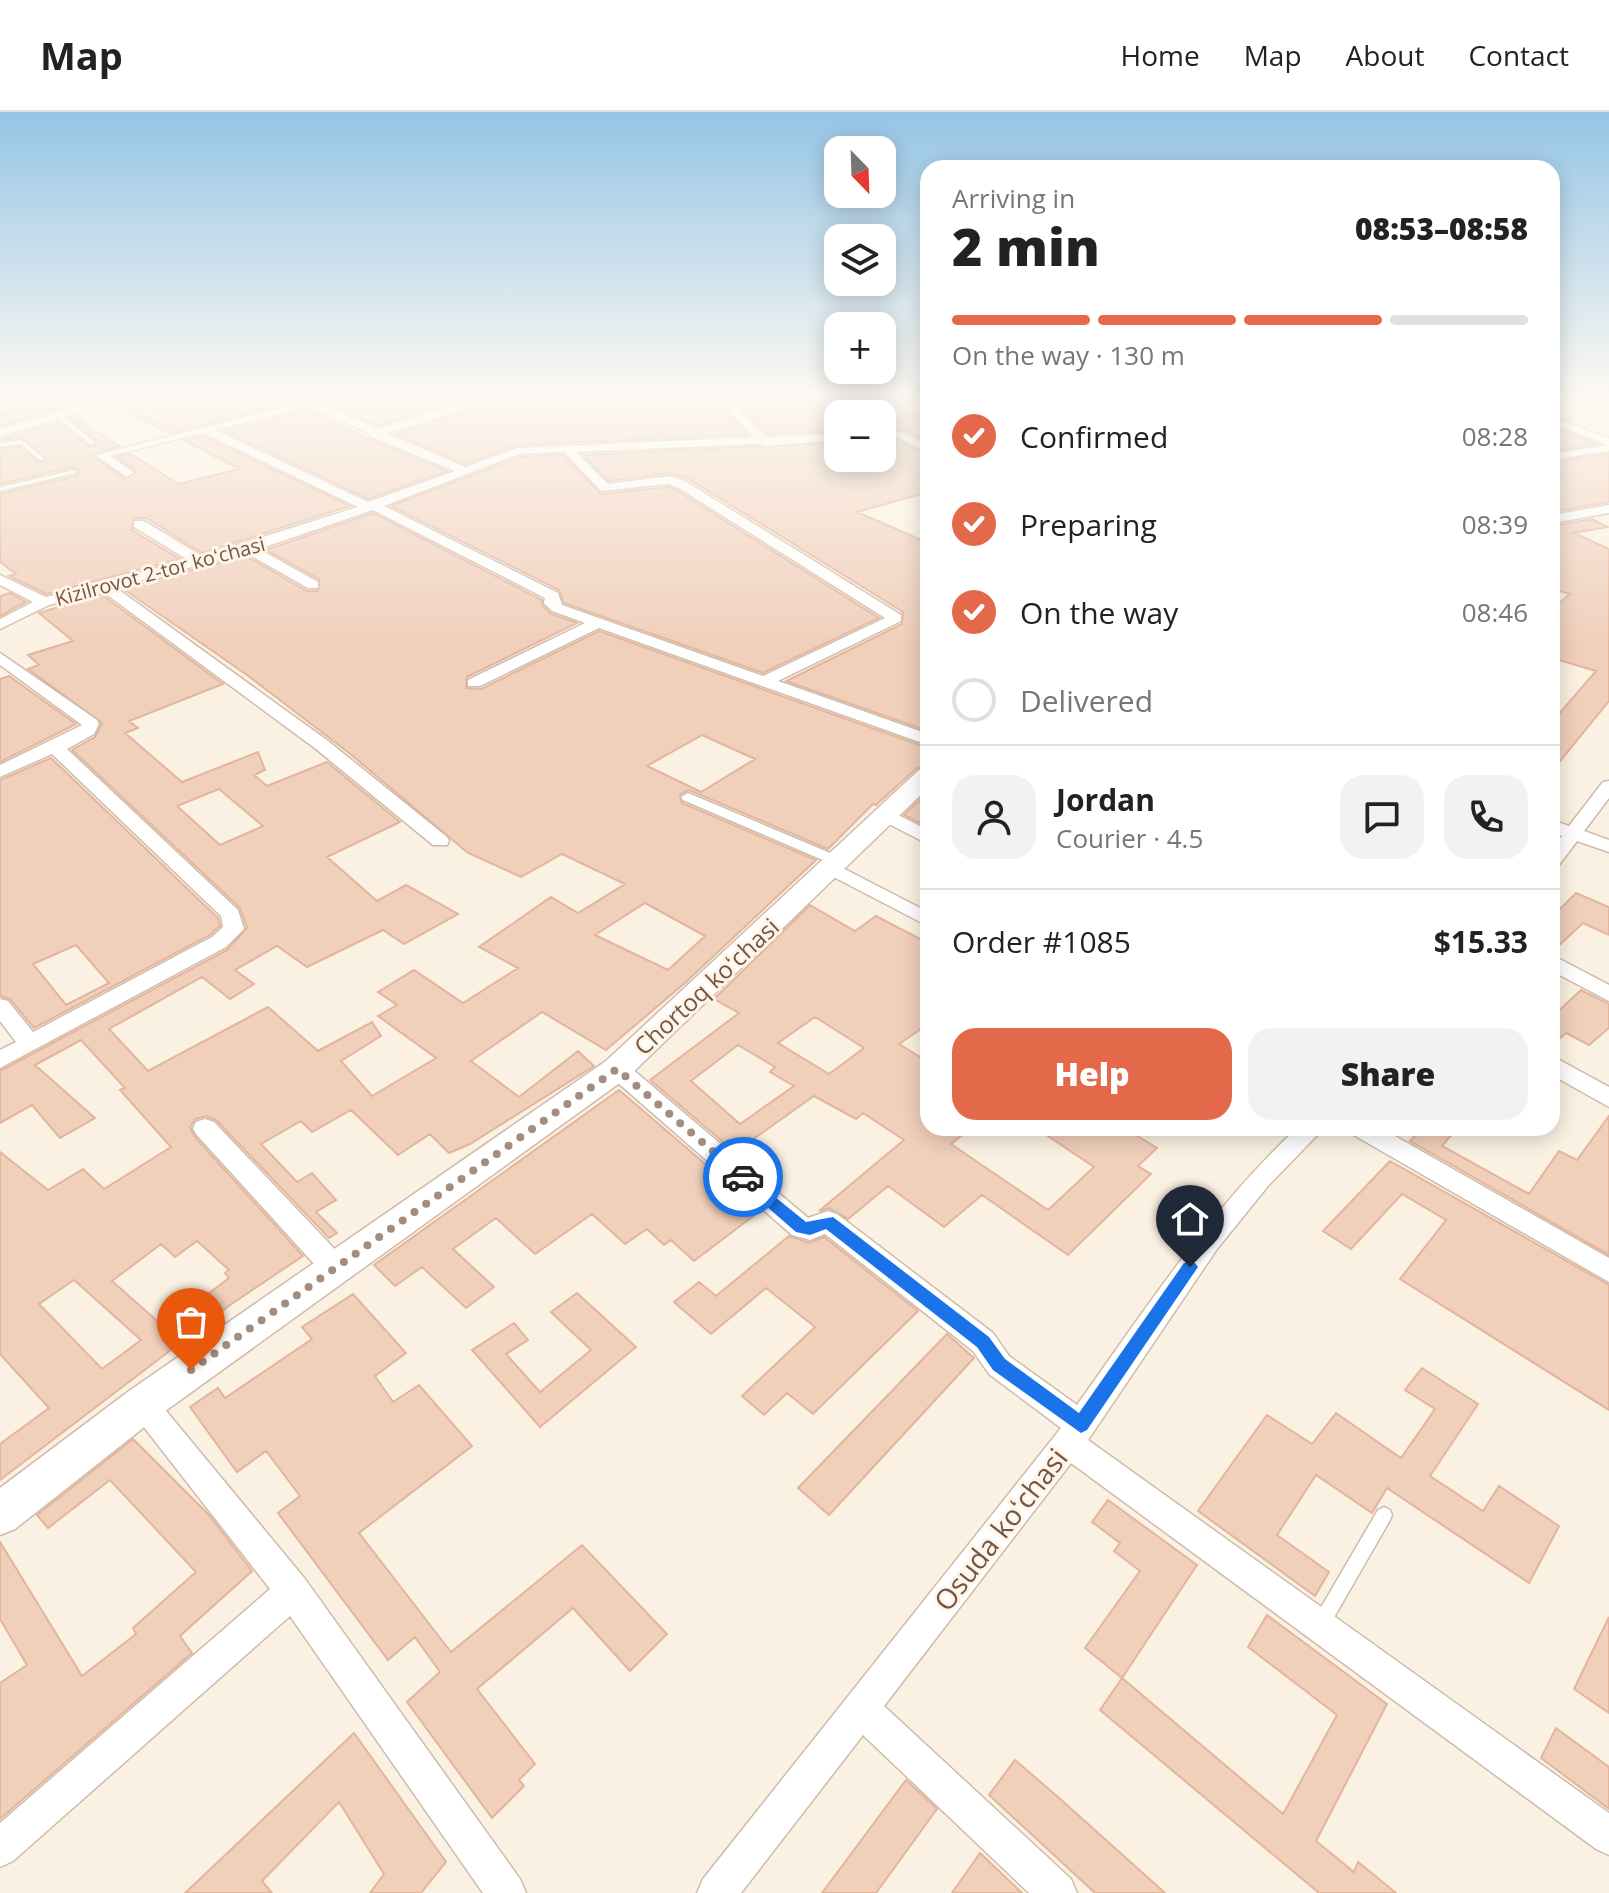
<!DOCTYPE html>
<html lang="en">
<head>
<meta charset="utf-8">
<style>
  :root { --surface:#fff; --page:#f2f2f2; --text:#222; --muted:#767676; --line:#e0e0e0; --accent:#e3694a }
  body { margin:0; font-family:"Open Sans",sans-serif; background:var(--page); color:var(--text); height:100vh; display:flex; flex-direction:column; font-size:30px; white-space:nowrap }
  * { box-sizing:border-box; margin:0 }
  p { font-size:26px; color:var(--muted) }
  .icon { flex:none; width:44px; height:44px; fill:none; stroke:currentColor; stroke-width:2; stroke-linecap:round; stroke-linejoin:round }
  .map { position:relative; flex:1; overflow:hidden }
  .panel { position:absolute; left:920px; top:48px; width:640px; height:976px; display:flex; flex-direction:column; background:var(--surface); border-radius:24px; box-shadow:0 4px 20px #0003 }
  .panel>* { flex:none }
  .needle { width:52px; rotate:157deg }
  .tools { position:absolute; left:824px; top:24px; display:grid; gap:16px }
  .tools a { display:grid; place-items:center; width:72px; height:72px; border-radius:16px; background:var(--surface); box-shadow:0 4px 20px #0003; font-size:40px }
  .pin { position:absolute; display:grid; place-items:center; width:68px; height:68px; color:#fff; margin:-82px -34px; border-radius:50% 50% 50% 0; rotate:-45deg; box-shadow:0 0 8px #0007 }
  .pin .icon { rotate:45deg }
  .courier { position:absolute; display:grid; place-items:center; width:80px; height:80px; margin:-40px; border:6px solid #1a73e8; border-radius:50%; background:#fff; color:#222; box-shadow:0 2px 10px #0007 }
  .head em { font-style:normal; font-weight:800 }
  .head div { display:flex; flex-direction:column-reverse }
  .head { display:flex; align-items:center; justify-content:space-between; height:136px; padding:0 32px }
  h1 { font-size:52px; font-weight:800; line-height:60px }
  .bar { display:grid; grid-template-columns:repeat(4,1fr); gap:12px 8px; align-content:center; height:96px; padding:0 32px }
  .bar i { height:10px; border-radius:6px; background:var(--line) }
  .bar .current { background:var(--accent) }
  .bar p { grid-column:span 4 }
  .line { display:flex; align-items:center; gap:20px; padding:0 32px; border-top:2px solid var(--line) }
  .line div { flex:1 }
  .round { display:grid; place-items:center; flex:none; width:84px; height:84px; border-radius:24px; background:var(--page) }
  ol { padding:0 32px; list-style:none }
  li { display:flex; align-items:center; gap:24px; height:88px }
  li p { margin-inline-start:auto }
  li .icon { padding:8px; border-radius:50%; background:var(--accent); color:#fff; stroke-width:4 }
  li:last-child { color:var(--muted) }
  li i { width:44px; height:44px; border:4px solid var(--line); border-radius:50% }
  .cta { display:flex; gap:16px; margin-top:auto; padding:16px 32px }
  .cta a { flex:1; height:92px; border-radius:24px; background:var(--accent); color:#fff; font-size:32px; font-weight:800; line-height:92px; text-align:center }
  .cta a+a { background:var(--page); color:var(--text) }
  header { display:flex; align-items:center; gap:48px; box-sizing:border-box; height:112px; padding:0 40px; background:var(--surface); border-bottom:2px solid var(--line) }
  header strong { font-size:38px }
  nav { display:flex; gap:44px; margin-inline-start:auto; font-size:28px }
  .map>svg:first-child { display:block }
</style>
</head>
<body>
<header>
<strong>Map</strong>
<nav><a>Home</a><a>Map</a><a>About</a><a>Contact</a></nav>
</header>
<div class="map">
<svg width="1609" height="1781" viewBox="0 0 1609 1781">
  <rect width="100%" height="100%" fill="#fbf1e2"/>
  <path fill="#f0cfbb" stroke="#e2b59c" stroke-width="2" fill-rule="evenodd" d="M148 285H287L292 290 170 321 113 293 123 290 152 309 160 308 161 302 137 287Z
    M311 285H477L378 314Z
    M514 285H711L747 322 517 333 465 352 396 322Z
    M729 285H899L900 296 928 308 915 311 928 318V330L903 317 882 316V301L838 302V319L767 322Z
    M48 288 60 296 0 314V302Z
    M310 298 368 327 447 359 368 387 224 319Z
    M74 305 119 334 92 344 125 367 136 359 117 345 131 342 178 372 240 357 185 329 203 324 350 394 202 441 146 406H134L132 418 180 447 46 482 9 464 16 462 0 450V382L77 364 79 359 73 355 0 372V338L19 335 38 350 47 348 23 326 1 328 58 310 88 334H96V328L69 306Z
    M1552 315 1596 332 1552 339Z
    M882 328H895L928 343V380L857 400 928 431V619L786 569 902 512 903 500 687 366 669 361 609 369 583 343 838 331V346H882Z
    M1609 342V390L1552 400V351Z
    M563 343 601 382 668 375 676 378 879 506 763 561 564 491 559 478 391 394 520 345Z
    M373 401 542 488V493L551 502 577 511 467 565 466 576 481 577 599 519 928 636V653L917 656 876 693 873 692 828 737 689 678 680 682 682 691 816 748 686 870 606 938 542 900 471 949 519 985 578 939 594 954 470 1032 449 1041 430 1022 398 1043 351 998 312 1020 301 1009 261 1032 297 1070 312 1061 336 1088 316 1100 337 1121 329 1126 216 1008 206 1004 195 1007 190 1015 194 1024 303 1144 230 1193 0 1368V1332L49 1296 0 1242V1040L48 1078 83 1057 104 1077 171 1035 120 978 125 976 81 928 35 953 95 1006 60 1026 32 993 0 1011V959L227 838 247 816 240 796 72 638 95 625 102 611 28 557 39 553 28 543 73 529 39 501 101 482 223 572 129 609 138 616 125 621 182 670 258 640 265 658 254 663 267 674 327 650 400 710 327 745 377 789 406 773 458 802 404 832 383 818 307 855 277 834 235 858 254 872 230 887 202 865 109 917 148 959 268 895 318 939 372 910 381 924 341 949 372 984 436 946 378 904 397 893 378 880 414 858 463 891 518 856 479 835 551 785 578 801 625 772 562 742 521 765 468 741 349 641 247 563 122 476 246 444 307 479H318L319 467 266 438ZM702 623 755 647 701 680 647 654ZM219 677 263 714 220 733 177 694ZM645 791 705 824 668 858 595 823ZM197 1129 229 1158 225 1161 229 1166 164 1215 112 1169 161 1132 175 1145ZM74 1168 141 1228 102 1257 39 1192Z
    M1592 407 1608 415 1574 421 1609 437V589L1552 659V610L1596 559 1552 546V497L1570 482 1552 477V414Z
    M10 481 26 490 0 504V484Z
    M9 564 76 612 0 650V567Z
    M51 646 218 806 220 814 210 823 34 916 10 887 0 884V668ZM76 833 109 871 66 893 33 852Z
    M928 680V715L904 703Z
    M1576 781 1609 795V823L1583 811 1552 840V805Z
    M810 793 855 819 876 804 928 831V912L899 932 928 950V1016H971L951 1032 1048 1098 1094 1055 1036 1016H1124L1157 1036 1138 1054 1151 1062 1068 1143 982 1083 944 1115 888 1074 848 1107 829 1096 819 1099 904 1028 863 1001 856 1007 814 984 735 1040 650 968 739 901 714 887ZM815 905 864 936 829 962 778 931ZM738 933 775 955 770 960 794 974 740 1012 691 969Z
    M1581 878 1609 892V916L1589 933 1566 921 1552 933V905Z
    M619 978 760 1099 694 1149 671 1128 664 1133 647 1117 625 1132 592 1102 535 1142 496 1106 453 1137 494 1175 466 1196 422 1155 395 1174 374 1153Z
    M1609 1004V1143L1410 1029 1422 1016H1457L1442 1034 1529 1082 1559 1039 1577 1048Z
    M1390 1049 1609 1173V1298L1400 1167 1446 1108 1402 1082 1351 1137 1323 1119Z
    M789 1124 809 1131 824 1125 918 1199 813 1302 787 1281 764 1303 742 1284 815 1215 766 1176 711 1222 674 1190 699 1170 716 1184Z
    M577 1181 636 1235 540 1315 472 1238 514 1211 528 1228 506 1242 540 1280 591 1238 551 1200Z
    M353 1182 406 1241 375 1264 393 1290 419 1273 472 1334 359 1421 451 1540 582 1433 667 1522 630 1559 573 1496 477 1577 535 1652 519 1668 524 1674 492 1706 407 1590 440 1560 415 1525 388 1548 278 1401 300 1384 266 1339 237 1360 190 1295 218 1276 225 1286 312 1227 302 1215Z
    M947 1222 974 1246 829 1403 798 1376Z
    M1422 1256 1478 1292 1430 1364 1483 1399 1499 1374 1559 1414 1529 1471 1387 1376 1372 1401 1316 1363 1277 1423 1329 1460 1315 1484 1198 1399 1267 1303 1312 1332 1336 1301 1401 1346 1435 1297 1405 1278Z
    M133 1327 210 1404 252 1459 180 1524 192 1541 0 1707V1571L27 1553 0 1507V1430L82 1564 136 1522 133 1516 196 1460 110 1368 48 1416 37 1403Z
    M1108 1388 1197 1453 1122 1566 1085 1536 1140 1459 1114 1439 1120 1431 1092 1410Z
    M1267 1503 1387 1592 1316 1729 1354 1760 1358 1750 1396 1781H1319L1100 1598 1122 1566 1283 1702 1337 1603 1248 1535Z
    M1609 1505V1601L1574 1577Z
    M1556 1616 1609 1655V1697L1541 1646Z
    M354 1621 446 1750 421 1781H370L384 1762 339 1690 262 1769 272 1781H185Z
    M1015 1648 1058 1685 1165 1781H1095L989 1683Z
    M906 1668 937 1697 876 1781H822Z
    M980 1741 1022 1781H952Z"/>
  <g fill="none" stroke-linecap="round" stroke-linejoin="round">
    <g stroke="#cebbac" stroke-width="3">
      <path id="service" d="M120 285H127L159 305 154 306Z
        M55 302H59L94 330V332H90L55 304Z
        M21 328 44 346V348H40L20 332 0 335V331Z
        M74 358 76 359V361L0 379V375Z
        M1384 1395 1390 1398 1392 1403 1390 1408 1328 1516 1322 1518 1316 1516 1314 1510 1316 1504 1378 1398Z"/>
    </g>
    <g stroke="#cebbac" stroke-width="3">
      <path id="pedestrian" d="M688 681 842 746 844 749 842 752H832L683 688 681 685Z"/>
    </g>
    <g stroke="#cebbac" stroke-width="3">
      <path id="minor" d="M88 285 111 289 106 292Z
        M290 285H304L378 317C420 303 466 285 511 285L387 321 465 355 517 336 754 325 714 285H725L766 325 838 322V328L766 334 760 332 576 340 608 372 669 364 685 369 901 503V509L778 569 928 622V633L599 516 480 574H468V568L585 511 552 499 544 491 545 486 373 398 259 437 318 470V476H308L246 441 115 475 328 629 447 725 449 729 447 733H433L316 637 102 479 49 493 0 517V507L33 490 0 473V463L46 485 188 448 134 415V409H144L202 444 358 395 203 321 110 344 131 358 133 361 127 365 95 343 300 291ZM310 295 368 321 369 324 455 359 368 390 215 318ZM564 340 601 379 668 372 677 375 885 506 763 564 562 493 558 481 384 394 519 342Z
        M1552 285H1577L1552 291Z
        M1552 305 1609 326V339L1552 348V342L1607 333 1552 312Z
        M882 319 902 320 928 333V340L896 325H882Z
        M1609 393V401L1552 411V403Z
        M0 541 97 608 99 612 94 622 67 637 238 798 244 817 226 835 0 956V938L16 930 0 909V887L8 889 33 920 212 825 223 815 221 804 52 642 0 665V653L82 613 0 553Z
        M1609 669V686L1584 719 1609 728V740L1577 729 1559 753 1552 755V736L1562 724 1552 720V708L1569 714 1603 670Z
        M886 697 928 718V732L879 707 877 703Z
        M831 750 928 800V814L824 760 821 756 824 752Z
        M1552 843 1609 873V889L1552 859Z
        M1552 944 1609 975V995L1552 963Z
        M617 949 625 951 808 1106 828 1099 837 1102 993 1221 1009 1244 1077 1293C1146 1196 1210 1098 1297 1016H1324L1268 1074 1217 1137 1088 1328 1609 1701V1743L1596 1737 1071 1351 884 1594 1071 1767 1077 1781H1029L863 1623 741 1781H697L703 1767 1061 1316 989 1262 973 1239 825 1122 810 1128 792 1123 609 963 605 957 609 951Z
        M205 1007 214 1010 346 1149 350 1157 346 1165 336 1168 326 1165 196 1022 193 1016 196 1010Z
        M1349 1016H1381L1609 1146V1170L1352 1022Z
        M143 1279 153 1283 305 1467 520 1767 526 1781H483L290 1504 13 1749 0 1755V1711L270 1477 133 1301 128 1292 133 1283Z"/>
    </g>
    <g stroke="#cebbac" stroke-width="3">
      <path id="tertiary" d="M106 285H127L0 325V317Z"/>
    </g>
    <g stroke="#d1baaa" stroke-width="3">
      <path id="secondary" d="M928 656V676L628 965 157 1305 15 1417 0 1423V1376L129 1279 606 949 919 658Z"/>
    </g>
    <use href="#service" fill="#fff" fill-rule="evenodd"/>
    <use href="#pedestrian" fill="#fff" fill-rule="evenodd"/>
    <use href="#minor" fill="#fff" fill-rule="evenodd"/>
    <use href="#tertiary" fill="#fff" fill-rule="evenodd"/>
    <use href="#secondary" fill="#fff" fill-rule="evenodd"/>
  </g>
  <linearGradient id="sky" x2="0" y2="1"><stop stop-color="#95c5e6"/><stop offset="0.53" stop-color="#fdf9f2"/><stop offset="1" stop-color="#fdf9f2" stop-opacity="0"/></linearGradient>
  <rect width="1609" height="534" fill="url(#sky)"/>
  <path fill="#1a73e8" d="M743 1059 806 1110 833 1105 989 1225 1005 1247 1079 1301 1184 1151H1195L1198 1155 1087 1318 1081 1321 993 1258 977 1235 826 1117 810 1123 796 1120 737 1069 735 1065Z"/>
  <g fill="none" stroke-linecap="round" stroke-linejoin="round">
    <path stroke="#a28d7f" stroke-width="8" stroke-dasharray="0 14.4" d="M191 1258 617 957 743 1065"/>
  </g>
  <g text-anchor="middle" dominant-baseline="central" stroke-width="6" stroke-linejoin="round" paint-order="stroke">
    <g font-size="20" fill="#725749" stroke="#fff5e8">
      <text transform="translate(160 459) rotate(-15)">Kizilrovot 2-tor koʻchasi</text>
    </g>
    <g font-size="24" fill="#725749" stroke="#fff5e8">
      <text transform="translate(706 874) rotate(-43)">Chortoq koʻchasi</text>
    </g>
    <g font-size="28" fill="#725749" stroke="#fff5e8">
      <text transform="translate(1000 1417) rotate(-52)">Osuda koʻchasi</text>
    </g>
  </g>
</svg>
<div class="tools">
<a><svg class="needle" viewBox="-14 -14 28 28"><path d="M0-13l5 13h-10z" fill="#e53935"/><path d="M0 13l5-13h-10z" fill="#767676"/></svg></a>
<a><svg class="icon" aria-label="layers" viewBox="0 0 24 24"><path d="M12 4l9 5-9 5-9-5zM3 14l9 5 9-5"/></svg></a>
<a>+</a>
<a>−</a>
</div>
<div class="pin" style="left:191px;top:1258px;background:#ea580c"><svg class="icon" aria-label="bag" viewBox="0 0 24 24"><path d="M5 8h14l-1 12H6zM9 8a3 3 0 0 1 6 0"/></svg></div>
<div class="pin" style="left:1190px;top:1155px;background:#1f2937"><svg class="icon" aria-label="home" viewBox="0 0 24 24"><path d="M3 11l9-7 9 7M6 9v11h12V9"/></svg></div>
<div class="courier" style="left:743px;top:1065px"><svg class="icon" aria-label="car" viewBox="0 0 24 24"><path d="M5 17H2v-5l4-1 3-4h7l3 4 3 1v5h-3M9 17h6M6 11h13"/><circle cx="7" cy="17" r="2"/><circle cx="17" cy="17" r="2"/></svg></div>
<section class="panel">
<div class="head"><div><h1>2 min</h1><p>Arriving in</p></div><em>08:53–08:58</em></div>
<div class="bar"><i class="current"></i><i class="current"></i><i class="current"></i><i></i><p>On the way · 130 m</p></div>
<ol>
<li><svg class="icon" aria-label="check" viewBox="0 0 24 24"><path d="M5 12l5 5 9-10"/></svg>Confirmed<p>08:28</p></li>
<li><svg class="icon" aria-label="check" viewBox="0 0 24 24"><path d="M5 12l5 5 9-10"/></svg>Preparing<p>08:39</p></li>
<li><svg class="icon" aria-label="check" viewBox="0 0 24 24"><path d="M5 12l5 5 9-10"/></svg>On the way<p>08:46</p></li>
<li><i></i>Delivered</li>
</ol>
<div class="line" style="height:144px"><a class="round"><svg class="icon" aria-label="person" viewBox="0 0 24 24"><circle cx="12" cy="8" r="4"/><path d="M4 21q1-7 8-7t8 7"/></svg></a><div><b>Jordan</b><p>Courier · 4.5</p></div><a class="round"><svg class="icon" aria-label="chat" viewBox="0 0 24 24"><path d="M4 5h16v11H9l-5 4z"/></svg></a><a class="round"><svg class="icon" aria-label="phone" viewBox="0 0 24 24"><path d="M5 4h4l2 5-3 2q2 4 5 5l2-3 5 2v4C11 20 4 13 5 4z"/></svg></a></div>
<div class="line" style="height:104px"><div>Order #1085</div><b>$15.33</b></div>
<div class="cta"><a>Help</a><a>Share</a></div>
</section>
</div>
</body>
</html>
